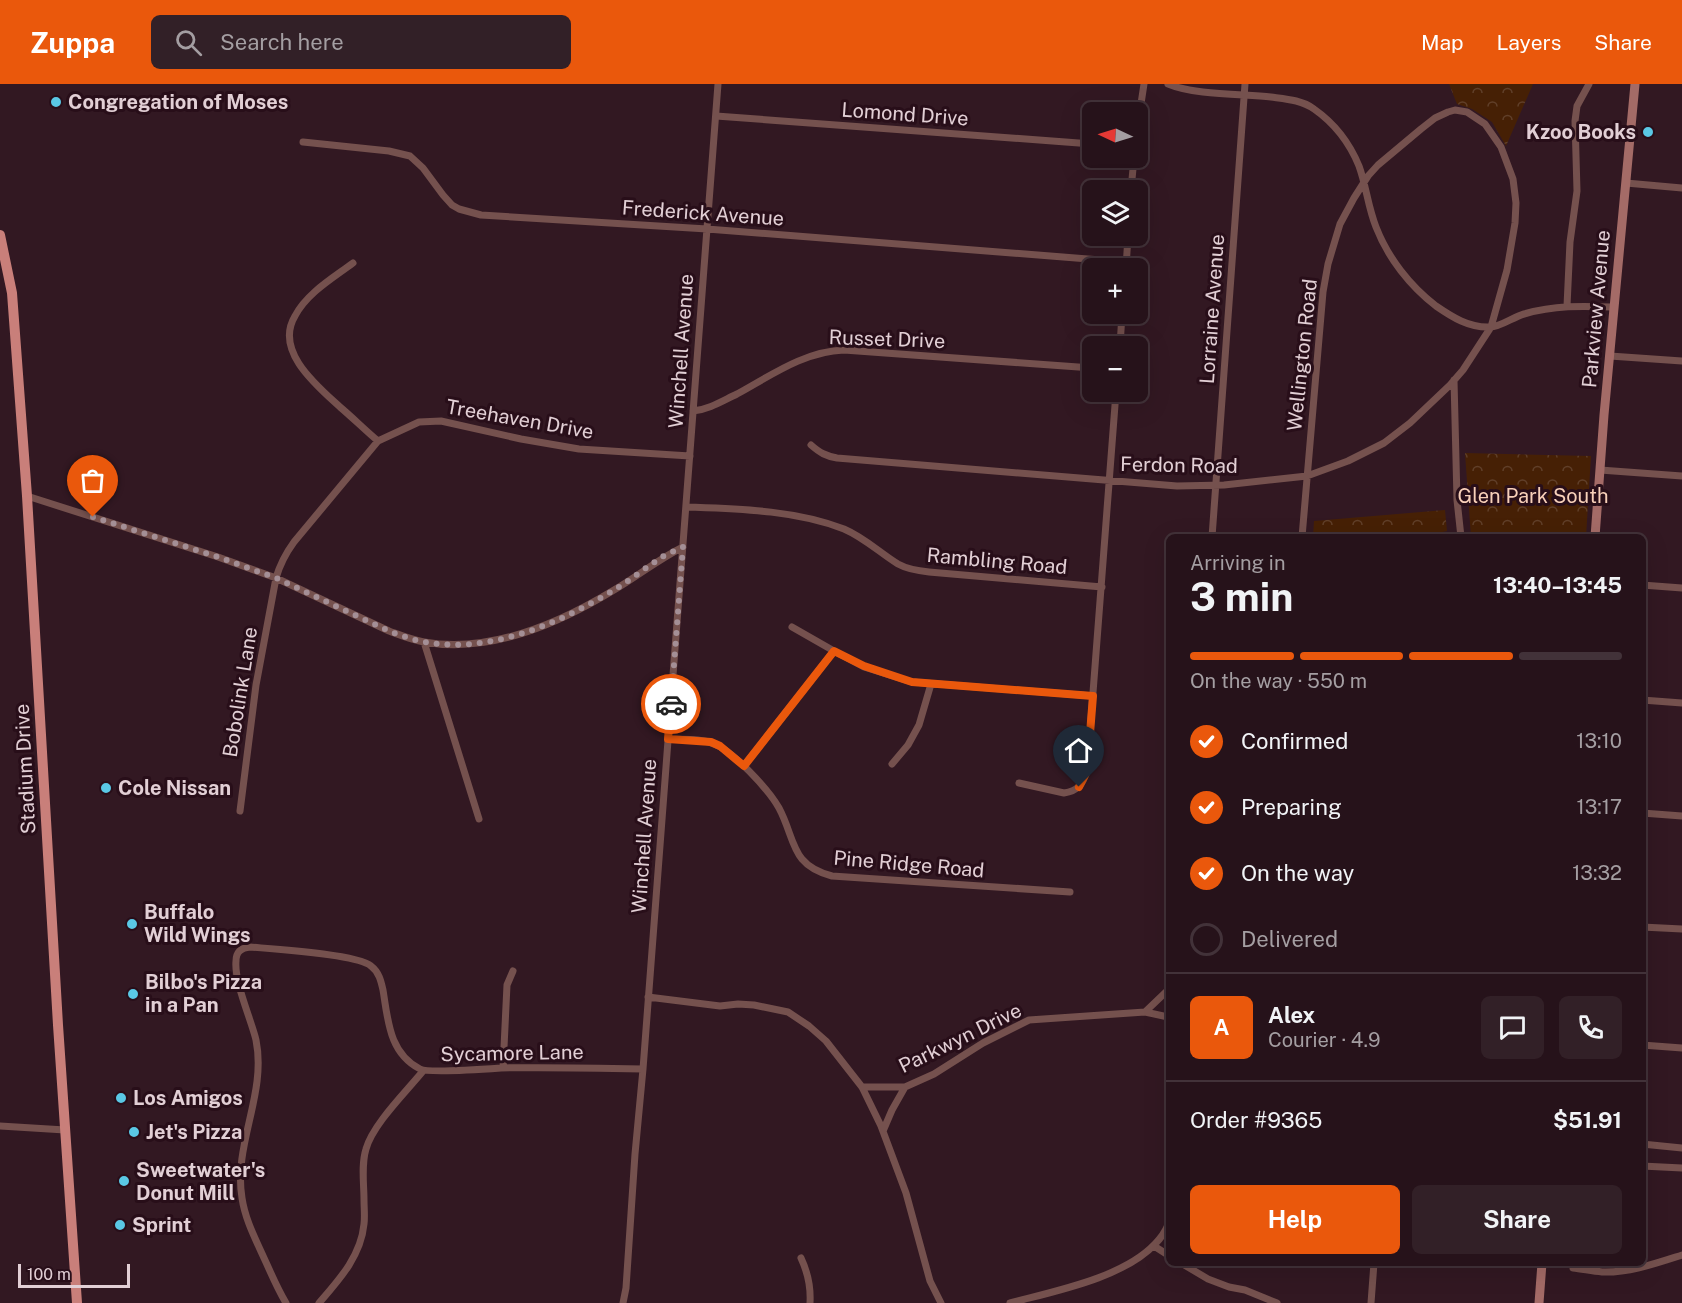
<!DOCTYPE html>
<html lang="en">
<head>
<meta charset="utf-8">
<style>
  :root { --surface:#26121a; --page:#322027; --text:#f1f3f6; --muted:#a49ea2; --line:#423239; --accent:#ea580c }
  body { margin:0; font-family:"Public Sans",sans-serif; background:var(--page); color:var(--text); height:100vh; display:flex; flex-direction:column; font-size:22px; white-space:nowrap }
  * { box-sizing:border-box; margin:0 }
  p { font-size:20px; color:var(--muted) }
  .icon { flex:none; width:33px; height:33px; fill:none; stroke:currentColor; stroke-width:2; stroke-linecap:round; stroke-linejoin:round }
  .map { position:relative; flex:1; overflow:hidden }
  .side { position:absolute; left:1166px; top:450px; width:480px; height:732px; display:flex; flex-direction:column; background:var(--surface); border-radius:9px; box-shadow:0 6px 24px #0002,0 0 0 2px var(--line) }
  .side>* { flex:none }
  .needle { width:39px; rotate:274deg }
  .buttons { position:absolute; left:1082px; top:18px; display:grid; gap:12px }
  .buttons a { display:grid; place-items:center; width:66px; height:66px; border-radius:9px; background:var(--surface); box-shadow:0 6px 24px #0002,0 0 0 2px var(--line); font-size:30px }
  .scale { position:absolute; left:18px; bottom:15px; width:112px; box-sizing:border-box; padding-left:6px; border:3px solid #e2cfd5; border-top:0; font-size:16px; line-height:21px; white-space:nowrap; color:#e2cfd5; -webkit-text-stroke:4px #280e19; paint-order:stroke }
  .pin { position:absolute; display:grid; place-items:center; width:51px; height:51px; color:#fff; margin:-62px -26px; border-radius:50% 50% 50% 0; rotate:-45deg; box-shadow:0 0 6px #0007 }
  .pin .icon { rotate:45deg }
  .courier { position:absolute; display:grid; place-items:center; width:60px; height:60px; margin:-30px; border:4px solid #ea580c; border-radius:50%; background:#fff; color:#222; box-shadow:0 2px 8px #0007 }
  .summary em { font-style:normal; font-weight:700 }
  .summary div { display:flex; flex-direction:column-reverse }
  .summary { display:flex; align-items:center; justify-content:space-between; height:102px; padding:0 24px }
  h1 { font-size:39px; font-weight:700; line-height:45px }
  .bar { display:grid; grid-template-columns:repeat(4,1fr); gap:9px 6px; align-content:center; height:72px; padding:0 24px }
  .bar i { height:8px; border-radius:4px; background:var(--line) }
  .bar .on { background:var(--accent) }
  .bar p { grid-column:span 4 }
  .line { display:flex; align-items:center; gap:15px; padding:0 24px; border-top:2px solid var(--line) }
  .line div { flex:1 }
  .round { display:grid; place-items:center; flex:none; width:63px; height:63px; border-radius:9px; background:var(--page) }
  ol { padding:0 24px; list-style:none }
  li { display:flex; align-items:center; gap:18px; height:66px }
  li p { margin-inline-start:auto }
  li .icon { padding:6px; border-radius:50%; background:var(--accent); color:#fff; stroke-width:4 }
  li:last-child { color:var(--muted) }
  li i { width:33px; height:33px; border:3px solid var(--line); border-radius:50% }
  .primary-button { display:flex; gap:12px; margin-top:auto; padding:12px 24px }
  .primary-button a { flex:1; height:69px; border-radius:9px; background:var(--accent); color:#fff; font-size:24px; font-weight:700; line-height:69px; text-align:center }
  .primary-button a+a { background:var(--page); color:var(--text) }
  header { display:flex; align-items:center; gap:36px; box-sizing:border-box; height:84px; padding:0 30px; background:var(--accent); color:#fff }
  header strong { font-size:28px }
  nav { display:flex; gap:33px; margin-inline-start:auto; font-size:21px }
  .search { width:420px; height:54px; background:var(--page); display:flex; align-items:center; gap:15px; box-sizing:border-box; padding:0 21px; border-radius:9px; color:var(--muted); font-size:22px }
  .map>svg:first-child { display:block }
</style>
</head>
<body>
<header>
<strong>Zuppa</strong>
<div class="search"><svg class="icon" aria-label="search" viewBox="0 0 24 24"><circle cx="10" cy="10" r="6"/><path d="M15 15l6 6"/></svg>Search here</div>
<nav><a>Map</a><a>Layers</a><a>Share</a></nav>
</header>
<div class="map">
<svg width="1682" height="1219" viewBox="0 0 1682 1219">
  <defs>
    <pattern id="park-crowns" width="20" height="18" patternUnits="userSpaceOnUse" patternTransform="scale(1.5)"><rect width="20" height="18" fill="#462005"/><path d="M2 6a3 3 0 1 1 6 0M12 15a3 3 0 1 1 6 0" fill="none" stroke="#603f29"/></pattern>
  </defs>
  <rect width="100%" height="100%" fill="#321822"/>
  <path fill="url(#park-crowns)" d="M1449 0H1533L1506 62 1492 38 1472 25 1457 20Z
    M1465 369 1591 372 1586 453H1471Z
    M1445 426 1447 447 1420 453H1313L1314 437Z"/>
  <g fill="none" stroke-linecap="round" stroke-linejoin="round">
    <path stroke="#75514e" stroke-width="7" d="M1168 0C1194 11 1241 10 1271 13 1286 15 1302 16 1314 25 1334 39 1350 60 1359 82 1366 101 1368 123 1376 143 1388 174 1410 202 1436 222 1452 233 1469 244 1490 243 1501 243 1513 233 1524 230 1555 221 1582 222 1614 223
      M716 32 1092 60
      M1137 46 1144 0
      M303 58 389 67 410 72 423 84 443 111 452 121 459 125 481 131 707 145 1126 178
      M1626 99 1682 104
      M1131 106 1134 74
      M353 179C333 194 307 209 295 232 274 267 317 302 340 323 353 334 365 346 378 357
      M1126 184 1128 152
      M1567 222 1570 158 1577 107 1575 37 1577 22 1589 0
      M1120 262 1122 230
      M1610 272 1682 277
      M1454 296 1457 416 1461 453
      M693 327C710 325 722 317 737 310 770 292 805 267 844 266L1092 284
      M811 361C820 369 826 372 837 374L1177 402 1224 401 1307 392 1348 377 1384 359 1410 339 1450 301 1463 286 1491 243 1507 186 1515 139 1516 119 1513 95 1501 63 1485 40 1467 28 1455 26 1448 28 1435 34 1421 45 1378 81 1368 92 1354 114 1340 140 1328 180 1323 208 1302 453
      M1600 386 1682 392
      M27 412 218 473 276 494 389 547C400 551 412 556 424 558 490 570 558 540 614 506 638 492 657 476 683 463
      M686 423C739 425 795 426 844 445 865 454 880 469 898 480 907 485 919 487 929 488L1102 503
      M1212 453 1245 0
      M1642 501 1682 504
      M792 543 834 567 864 583 912 598 1093 612
      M424 558 479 735
      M1642 616 1682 619
      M668 655C682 656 700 654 714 660 733 667 769 706 779 724 796 756 790 781 832 792L1070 808
      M892 680 908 661 919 641 931 600
      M744 682 834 567
      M1019 699 1064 709C1078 707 1083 700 1087 687L1116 308
      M240 727 256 601 276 494C280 480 286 469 294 458L378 357 419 338 441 337 521 355 579 365 690 372
      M1642 729 1682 732
      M1642 843 1682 845
      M648 913 720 922 738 920 754 921 788 928 809 942 826 957 862 1003 881 1042 906 1109 930 1197 941 1219
      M1145 928 1168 933
      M1642 961 1682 964
      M503 984 507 901 513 887
      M862 1003H905L934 990 983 959 1029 936 1145 928 1168 906
      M0 1042 65 1046
      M883 1047 892 1026 905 1003
      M1642 1060 1682 1064
      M1642 1082 1682 1084
      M1154 1162 1168 1171
      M801 1174C808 1189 811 1202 810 1219
      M1181 1179 1208 1195 1229 1203 1245 1206 1277 1219
      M1573 1184C1582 1185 1592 1187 1602 1188 1629 1189 1657 1179 1682 1171
      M286 1219C277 1204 271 1189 264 1174 255 1154 245 1135 242 1114 233 1061 267 1010 256 956 251 935 234 898 236 877 236 868 241 864 250 863 273 865 357 870 371 882 379 888 381 897 383 906 388 936 389 969 420 985 428 989 487 985 501 984 549 983 596 984 643 985
      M319 1219C339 1196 361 1172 364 1140 365 1132 364 1124 364 1116 364 1100 361 1081 366 1065 373 1040 406 1008 423 987
      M623 1219 626 1204 635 1070 643 985 718 0
      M1010 1219C1055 1207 1123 1194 1155 1160 1161 1154 1165 1148 1168 1141
      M1371 1219 1374 1179"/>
    <path stroke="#a46b67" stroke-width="9" d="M1595 453 1604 331 1635 0
      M1539 1219 1542 1179"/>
    <path stroke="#c97f7a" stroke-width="10" d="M0 151 12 209 27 412 58 941 77 1219"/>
  </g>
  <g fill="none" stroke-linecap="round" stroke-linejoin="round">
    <path stroke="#a48f96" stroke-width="6" stroke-dasharray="0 10.8" d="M93 433 218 473 276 494 389 547C400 551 412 556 424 558 490 570 558 540 614 506 629 497 644 485 659 475 666 470 675 467 683 463L671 620"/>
    <path stroke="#ea580c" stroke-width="8" d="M671 620 668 655 711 658 720 662 744 682 834 567 864 582 912 598 1093 612 1087 687 1079 703"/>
  </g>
  <g fill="#5ac8e5" stroke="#280e19" stroke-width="2">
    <circle cx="56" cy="18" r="6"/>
    <circle cx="1648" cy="48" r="6"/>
    <circle cx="106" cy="704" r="6"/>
    <circle cx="132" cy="840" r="6"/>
    <circle cx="133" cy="910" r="6"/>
    <circle cx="121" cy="1014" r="6"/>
    <circle cx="134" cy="1048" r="6"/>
    <circle cx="124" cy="1097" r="6"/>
    <circle cx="120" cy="1141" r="6"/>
  </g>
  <g text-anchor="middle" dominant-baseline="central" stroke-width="6" stroke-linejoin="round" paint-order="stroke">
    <g font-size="20" font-weight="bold" fill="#e2cfd5" stroke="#280e19" text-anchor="start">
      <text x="68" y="18">Congregation of Moses</text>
      <text x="1636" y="48" text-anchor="end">Kzoo Books</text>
      <text x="118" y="704">Cole Nissan</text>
      <text x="144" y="828">Buffalo<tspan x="144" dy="23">Wild Wings</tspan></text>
      <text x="145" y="898">Bilbo's Pizza<tspan x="145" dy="23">in a Pan</tspan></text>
      <text x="133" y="1014">Los Amigos</text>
      <text x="146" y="1048">Jet's Pizza</text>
      <text x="136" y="1086">Sweetwater's<tspan x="136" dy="23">Donut Mill</tspan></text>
      <text x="132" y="1141">Sprint</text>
    </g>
    <g font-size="20" fill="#e2cfd5" stroke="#280e19">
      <text transform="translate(905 30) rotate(4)">Lomond Drive</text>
      <text transform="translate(703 129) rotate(4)">Frederick Avenue</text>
      <text transform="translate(1212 225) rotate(-86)">Lorraine Avenue</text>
      <text transform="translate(1596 225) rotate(-85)">Parkview Avenue</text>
      <text transform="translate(887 255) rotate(2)">Russet Drive</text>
      <text transform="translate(681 267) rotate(-86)">Winchell Avenue</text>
      <text transform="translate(1302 271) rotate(-84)">Wellington Road</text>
      <text transform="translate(520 335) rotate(10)">Treehaven Drive</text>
      <text transform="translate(1179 381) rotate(1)">Ferdon Road</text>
      <text transform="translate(997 477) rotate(5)">Rambling Road</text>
      <text transform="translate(240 608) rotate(-81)">Bobolink Lane</text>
      <text transform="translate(25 685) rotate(-93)">Stadium Drive</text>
      <text transform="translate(644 752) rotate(-86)">Winchell Avenue</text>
      <text transform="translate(909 780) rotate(5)">Pine Ridge Road</text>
      <text transform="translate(960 954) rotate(-26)">Parkwyn Drive</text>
      <text transform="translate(512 969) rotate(-1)">Sycamore Lane</text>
    </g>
    <g font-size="20" fill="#f8d0b9" stroke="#280e19">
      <text x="1533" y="412">Glen Park South</text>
    </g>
  </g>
</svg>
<div class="buttons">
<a><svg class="needle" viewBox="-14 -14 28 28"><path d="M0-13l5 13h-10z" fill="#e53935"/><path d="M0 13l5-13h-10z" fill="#a49ea2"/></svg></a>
<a><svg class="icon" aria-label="layers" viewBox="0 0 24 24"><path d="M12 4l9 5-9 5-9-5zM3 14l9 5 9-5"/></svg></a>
<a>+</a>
<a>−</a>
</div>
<div class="scale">100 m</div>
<div class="pin" style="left:93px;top:433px;background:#ea580c"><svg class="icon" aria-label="bag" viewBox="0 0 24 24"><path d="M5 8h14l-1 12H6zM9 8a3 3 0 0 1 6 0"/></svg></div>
<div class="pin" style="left:1079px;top:703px;background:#1f2937"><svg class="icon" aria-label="home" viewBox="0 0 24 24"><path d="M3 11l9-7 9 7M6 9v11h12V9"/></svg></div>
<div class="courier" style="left:671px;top:620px"><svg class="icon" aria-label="car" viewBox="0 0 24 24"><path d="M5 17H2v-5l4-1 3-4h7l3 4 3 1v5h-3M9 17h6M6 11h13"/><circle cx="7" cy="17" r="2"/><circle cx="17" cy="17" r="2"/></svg></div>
<section class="side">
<div class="summary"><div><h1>3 min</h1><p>Arriving in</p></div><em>13:40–13:45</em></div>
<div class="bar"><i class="on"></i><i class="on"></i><i class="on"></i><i></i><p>On the way · 550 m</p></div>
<ol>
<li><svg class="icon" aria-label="check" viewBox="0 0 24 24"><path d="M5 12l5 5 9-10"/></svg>Confirmed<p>13:10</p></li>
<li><svg class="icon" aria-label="check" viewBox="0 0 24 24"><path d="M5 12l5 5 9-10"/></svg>Preparing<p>13:17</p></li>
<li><svg class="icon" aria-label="check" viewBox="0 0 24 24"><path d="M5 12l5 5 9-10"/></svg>On the way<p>13:32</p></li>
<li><i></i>Delivered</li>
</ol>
<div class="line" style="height:108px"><b class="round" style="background:var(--accent);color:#fff">A</b><div><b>Alex</b><p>Courier · 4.9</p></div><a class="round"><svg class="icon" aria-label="chat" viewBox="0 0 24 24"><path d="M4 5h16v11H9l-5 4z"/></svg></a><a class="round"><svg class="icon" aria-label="phone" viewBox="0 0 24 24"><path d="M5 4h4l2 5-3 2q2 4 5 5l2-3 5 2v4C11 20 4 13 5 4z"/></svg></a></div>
<div class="line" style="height:78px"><div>Order #9365</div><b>$51.91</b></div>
<div class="primary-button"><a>Help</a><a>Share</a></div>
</section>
</div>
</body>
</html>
